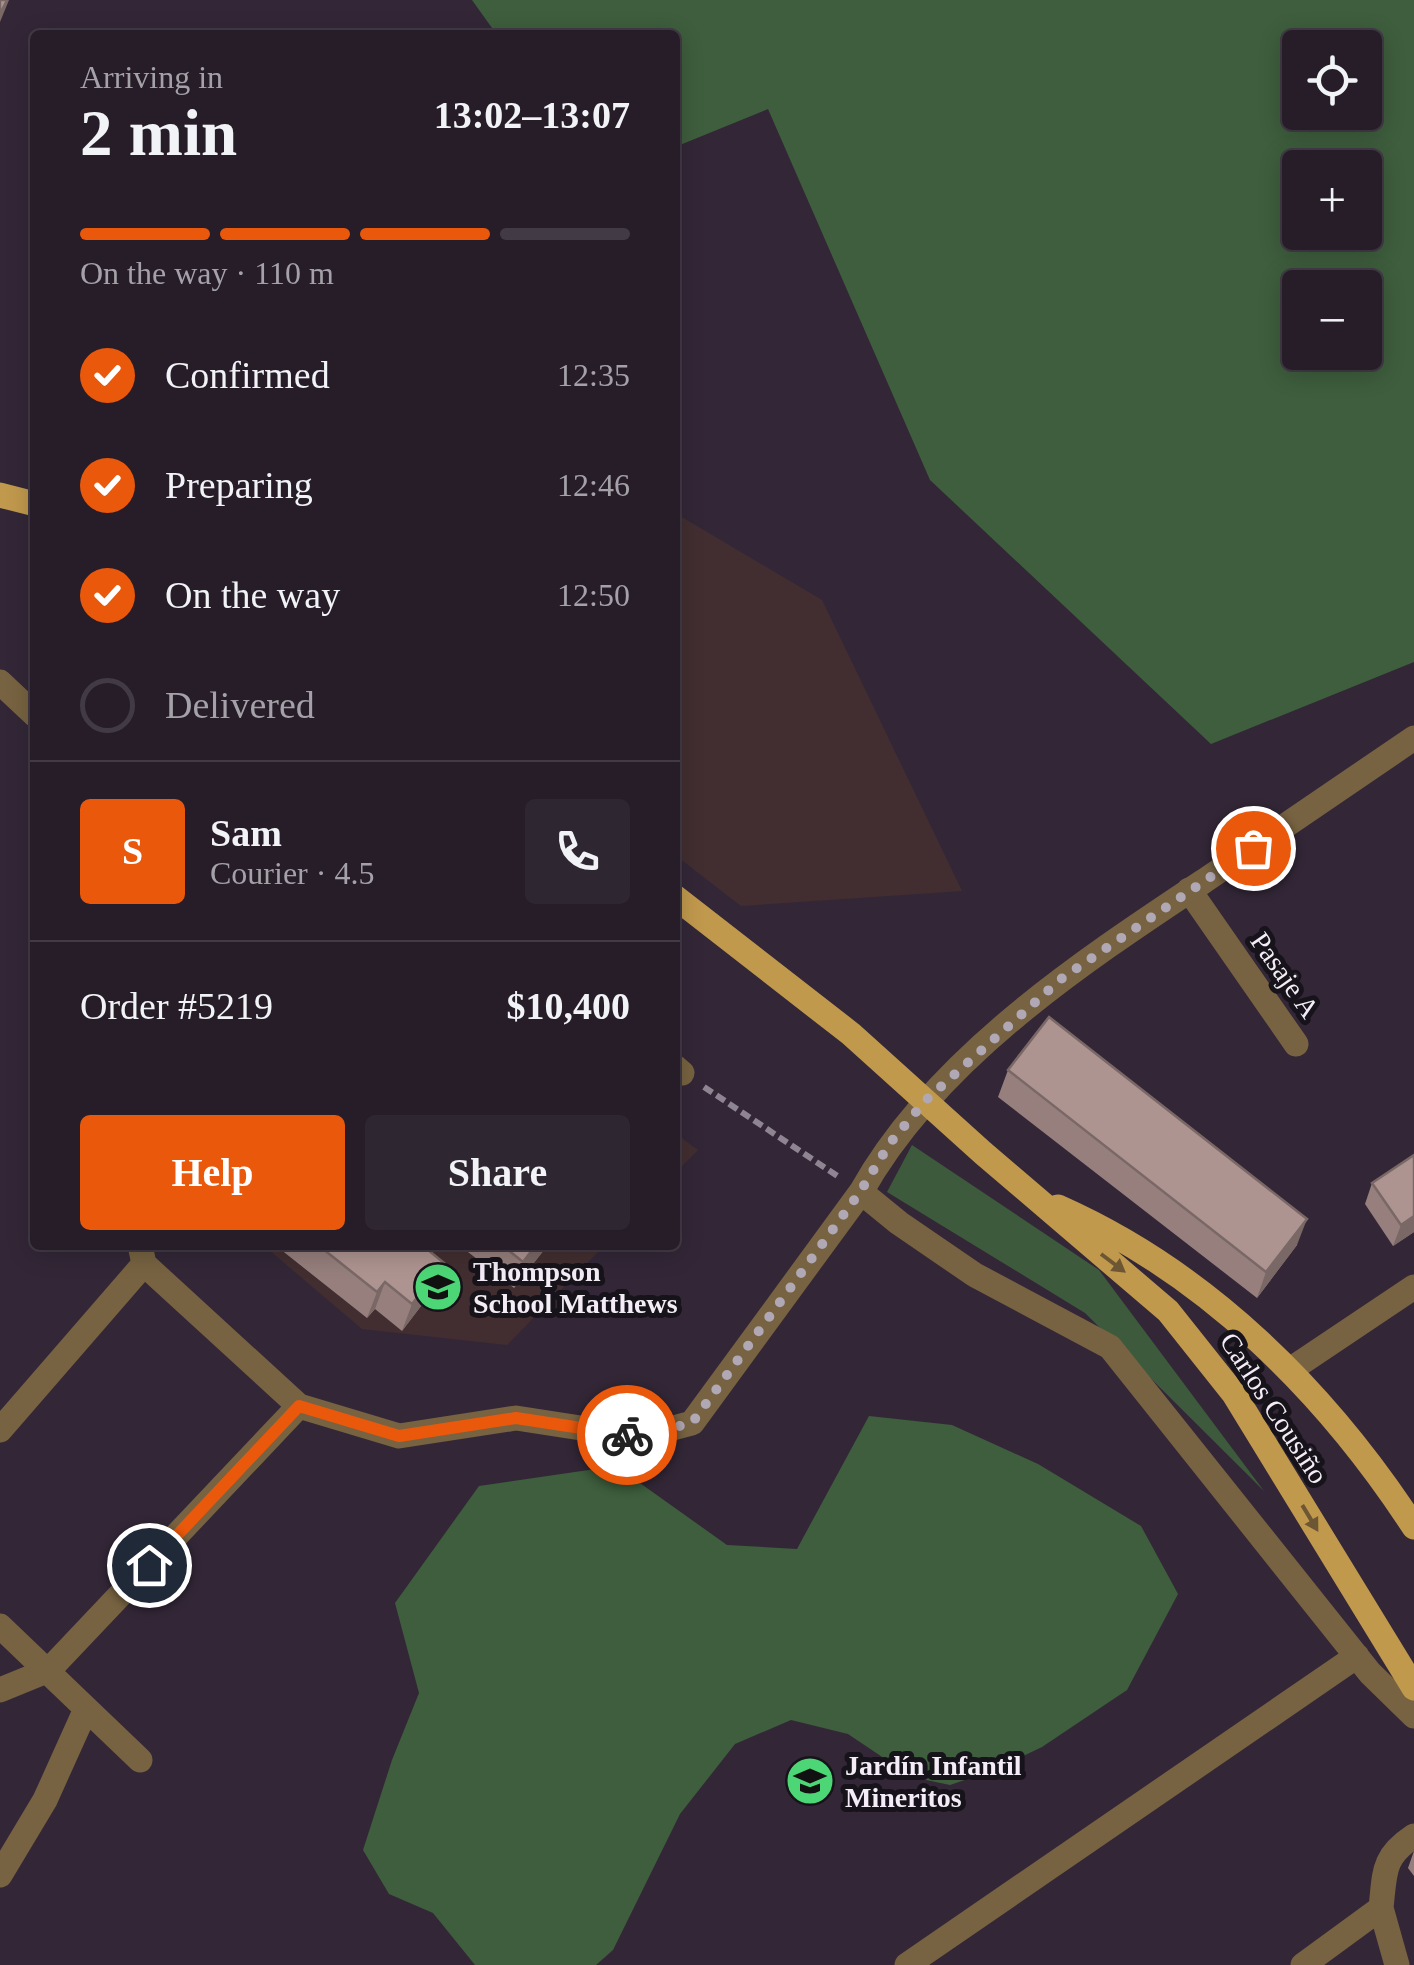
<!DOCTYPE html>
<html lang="en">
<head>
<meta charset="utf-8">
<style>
  :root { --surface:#261d29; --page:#2e2631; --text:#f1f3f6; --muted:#a4a2a8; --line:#423b46; --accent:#ea580c }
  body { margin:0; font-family:Georgia,serif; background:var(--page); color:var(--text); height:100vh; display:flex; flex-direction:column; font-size:38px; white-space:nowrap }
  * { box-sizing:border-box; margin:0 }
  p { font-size:32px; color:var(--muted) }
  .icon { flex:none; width:55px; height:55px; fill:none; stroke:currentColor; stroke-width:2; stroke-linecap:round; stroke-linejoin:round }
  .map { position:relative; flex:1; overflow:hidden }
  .side { position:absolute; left:30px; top:30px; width:650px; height:1220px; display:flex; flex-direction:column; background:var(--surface); border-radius:10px; box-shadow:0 5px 25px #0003,0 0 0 2px var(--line) }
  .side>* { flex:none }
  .controls { position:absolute; left:1282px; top:30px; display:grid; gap:20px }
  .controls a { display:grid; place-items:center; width:100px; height:100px; border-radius:10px; background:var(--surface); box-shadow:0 5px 25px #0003,0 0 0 2px var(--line); font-size:50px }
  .pin { position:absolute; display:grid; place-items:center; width:85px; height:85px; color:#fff; margin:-42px; border:5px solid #fff; border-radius:50%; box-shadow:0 2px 10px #0007 }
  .courier { position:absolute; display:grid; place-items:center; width:100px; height:100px; margin:-50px; border:8px solid #ea580c; border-radius:50%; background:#fff; color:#222; box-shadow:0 2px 12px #0007 }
  .head em { font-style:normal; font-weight:600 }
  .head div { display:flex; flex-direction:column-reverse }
  .head { display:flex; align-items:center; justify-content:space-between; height:170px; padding:0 50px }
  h1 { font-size:65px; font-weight:600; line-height:75px }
  .bar { display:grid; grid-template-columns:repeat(4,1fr); gap:15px 10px; align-content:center; height:120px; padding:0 50px }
  .bar i { height:12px; border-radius:8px; background:var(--line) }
  .bar .on { background:var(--accent) }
  .bar p { grid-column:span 4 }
  .line { display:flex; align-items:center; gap:25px; padding:0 50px; border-top:2px solid var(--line) }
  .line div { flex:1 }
  .round { display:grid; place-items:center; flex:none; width:105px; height:105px; border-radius:10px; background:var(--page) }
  ol { padding:0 50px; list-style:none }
  li { display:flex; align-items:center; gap:30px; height:110px }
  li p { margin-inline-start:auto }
  li .icon { padding:10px; border-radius:50%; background:var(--accent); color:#fff; stroke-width:4 }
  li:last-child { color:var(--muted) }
  li i { width:55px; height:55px; border:5px solid var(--line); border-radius:50% }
  .cta { display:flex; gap:20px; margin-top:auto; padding:20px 50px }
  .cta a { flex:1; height:115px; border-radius:10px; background:var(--accent); color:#fff; font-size:40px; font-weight:600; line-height:115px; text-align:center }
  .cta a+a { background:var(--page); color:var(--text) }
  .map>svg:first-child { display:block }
</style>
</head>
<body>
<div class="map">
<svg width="1414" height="1965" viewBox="0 0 1414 1965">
  <rect width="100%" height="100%" fill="#332737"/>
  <path fill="#422e30" d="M675 513 822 600 962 891 741 906 675 855Z
    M675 1133 698 1150 675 1173Z
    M263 1245H605L507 1345 362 1329Z"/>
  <path fill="#3d5a3c" d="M912 1145 1099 1270 1264 1491 1085 1313 887 1192Z"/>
  <path fill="#3e5e3d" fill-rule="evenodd" d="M472 0H1414V662L1211 744 930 480 768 109 675 147V35H497ZM1300 48H1365V112H1300ZM1300 168H1365V232H1300ZM1300 288H1365V352H1300Z
    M869 1416 952 1425 1038 1464 1141 1526 1178 1594 1127 1690 1042 1747 994 1770 950 1785 912 1777 848 1734 791 1720 735 1744 680 1814 613 1950 596 1965H475L433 1913 389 1894 363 1850 392 1760 419 1693 395 1603 479 1486 616 1466 727 1545 797 1549Z"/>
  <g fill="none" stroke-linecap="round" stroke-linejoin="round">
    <path stroke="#8e8492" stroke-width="6" stroke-dasharray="10 5" stroke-linecap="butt" d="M704 1087 839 1177"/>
    <path stroke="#776341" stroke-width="25" d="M0 682 35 715
      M1414 738C1345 785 1276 832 1207 879 1082 962 936 1058 861 1192L899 1223 975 1275 1110 1347 1370 1673 1414 1716
      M1189 890 1296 1044
      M675 1067 682 1073
      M140 1245 144 1264 299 1406 399 1436 516 1418 639 1437 692 1423 861 1192
      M1290 1370 1414 1287
      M0 1430 144 1264
      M0 1626 140 1760
      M0 1690 49 1670 299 1406
      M0 1875 45 1800 86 1709
      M1381 1908 1397 1965
      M907 1965 1357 1656
      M1303 1965 1381 1908C1385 1872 1382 1857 1414 1836"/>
    <path stroke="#c1994d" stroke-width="25" d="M0 495 35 504
      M675 897 851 1034 983 1153 1168 1311 1234 1394 1414 1688
      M1058 1207C1207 1273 1326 1392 1414 1527"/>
  </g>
  <path fill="#967f7d" d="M1008 1070 1297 1245 1257 1298 998 1097Z
    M1372 1183 1414 1232 1393 1246 1365 1204Z
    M275 1245H422L434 1289 402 1331 375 1309 367 1318Z
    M459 1245H548L514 1288Z
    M1414 1851V1876L1408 1868Z"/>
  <path fill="#7a6866" d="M7 0H9L0 22V14Z
    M1414 1216V1232L1393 1246 1401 1225Z
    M1307 1219 1297 1245 1257 1298 1266 1272Z
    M536 1245H548L514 1288 523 1262Z
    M444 1263 434 1289 402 1331 412 1304Z
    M385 1282 375 1309 367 1318 377 1292Z"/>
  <path fill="#ae9491" stroke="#7a6866" stroke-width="2.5" d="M0 0H7L0 14Z
    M1049 1017 1307 1219 1266 1272 1008 1070Z
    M1414 1155V1216L1401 1225 1372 1183Z
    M318 1245H422L444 1263 412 1304 385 1282 377 1292Z
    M502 1245H536L523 1262Z"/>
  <defs><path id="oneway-solid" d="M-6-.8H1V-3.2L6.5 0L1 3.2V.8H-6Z" transform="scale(2.5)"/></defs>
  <g fill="#6c5634">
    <use href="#oneway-solid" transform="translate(1113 1263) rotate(37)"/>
    <use href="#oneway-solid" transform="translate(1310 1518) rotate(59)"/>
  </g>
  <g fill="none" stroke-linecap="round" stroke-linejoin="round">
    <path stroke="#b0a8b4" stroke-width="10" stroke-dasharray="0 18" d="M627 1435 638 1436 692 1423 860 1192 890 1143 926 1100 1061 979 1253 848"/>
    <path stroke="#ea580c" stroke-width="12" d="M149 1565 299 1406 399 1436 516 1418 627 1435"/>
  </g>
  <defs>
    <g id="school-disc" transform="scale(2.5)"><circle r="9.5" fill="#4cd676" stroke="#17131a"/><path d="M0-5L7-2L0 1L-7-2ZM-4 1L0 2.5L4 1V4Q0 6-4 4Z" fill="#111"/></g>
  </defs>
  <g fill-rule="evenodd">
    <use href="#school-disc" x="438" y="1287"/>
    <use href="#school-disc" x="810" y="1781"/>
  </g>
  <g text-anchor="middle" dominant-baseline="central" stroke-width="10" stroke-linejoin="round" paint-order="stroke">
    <g font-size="28" fill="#f4edf7" stroke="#17131a">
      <text transform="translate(1285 975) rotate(55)">Pasaje A</text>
      <text transform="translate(1274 1408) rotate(57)">Carlos Cousiño</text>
    </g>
    <g font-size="28" font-weight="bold" fill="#f4edf7" stroke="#17131a" text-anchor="start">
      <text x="473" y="1271">Thompson<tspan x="473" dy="32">School Matthews</tspan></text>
      <text x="845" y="1765">Jardín Infantil<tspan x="845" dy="32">Mineritos</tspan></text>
    </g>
  </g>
</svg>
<div class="controls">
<a><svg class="icon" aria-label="locate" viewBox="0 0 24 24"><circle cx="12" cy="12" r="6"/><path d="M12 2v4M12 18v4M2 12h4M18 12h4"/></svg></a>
<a>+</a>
<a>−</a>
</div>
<div class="pin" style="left:1253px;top:848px;background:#ea580c"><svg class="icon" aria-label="bag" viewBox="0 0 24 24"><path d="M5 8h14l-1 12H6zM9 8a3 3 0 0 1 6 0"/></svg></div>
<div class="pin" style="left:149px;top:1565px;background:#1f2937"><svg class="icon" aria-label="home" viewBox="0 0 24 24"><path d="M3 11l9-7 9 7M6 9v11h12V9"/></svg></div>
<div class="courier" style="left:627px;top:1435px"><svg class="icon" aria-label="bike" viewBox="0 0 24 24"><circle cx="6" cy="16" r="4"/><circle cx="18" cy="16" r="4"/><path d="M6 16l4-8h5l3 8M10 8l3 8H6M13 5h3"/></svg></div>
<section class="side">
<div class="head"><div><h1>2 min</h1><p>Arriving in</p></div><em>13:02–13:07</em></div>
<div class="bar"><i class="on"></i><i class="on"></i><i class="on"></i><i></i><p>On the way · 110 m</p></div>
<ol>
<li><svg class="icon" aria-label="check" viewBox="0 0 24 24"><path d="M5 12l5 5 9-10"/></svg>Confirmed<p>12:35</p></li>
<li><svg class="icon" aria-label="check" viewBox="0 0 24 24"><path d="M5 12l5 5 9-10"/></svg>Preparing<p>12:46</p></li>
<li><svg class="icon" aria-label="check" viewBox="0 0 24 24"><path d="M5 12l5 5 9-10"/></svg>On the way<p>12:50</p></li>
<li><i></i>Delivered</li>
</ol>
<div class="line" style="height:180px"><b class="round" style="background:var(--accent);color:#fff">S</b><div><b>Sam</b><p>Courier · 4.5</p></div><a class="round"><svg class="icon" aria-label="phone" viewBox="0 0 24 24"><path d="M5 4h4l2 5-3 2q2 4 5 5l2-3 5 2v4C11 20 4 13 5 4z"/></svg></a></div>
<div class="line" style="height:130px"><div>Order #5219</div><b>$10,400</b></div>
<div class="cta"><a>Help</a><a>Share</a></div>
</section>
</div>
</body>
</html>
